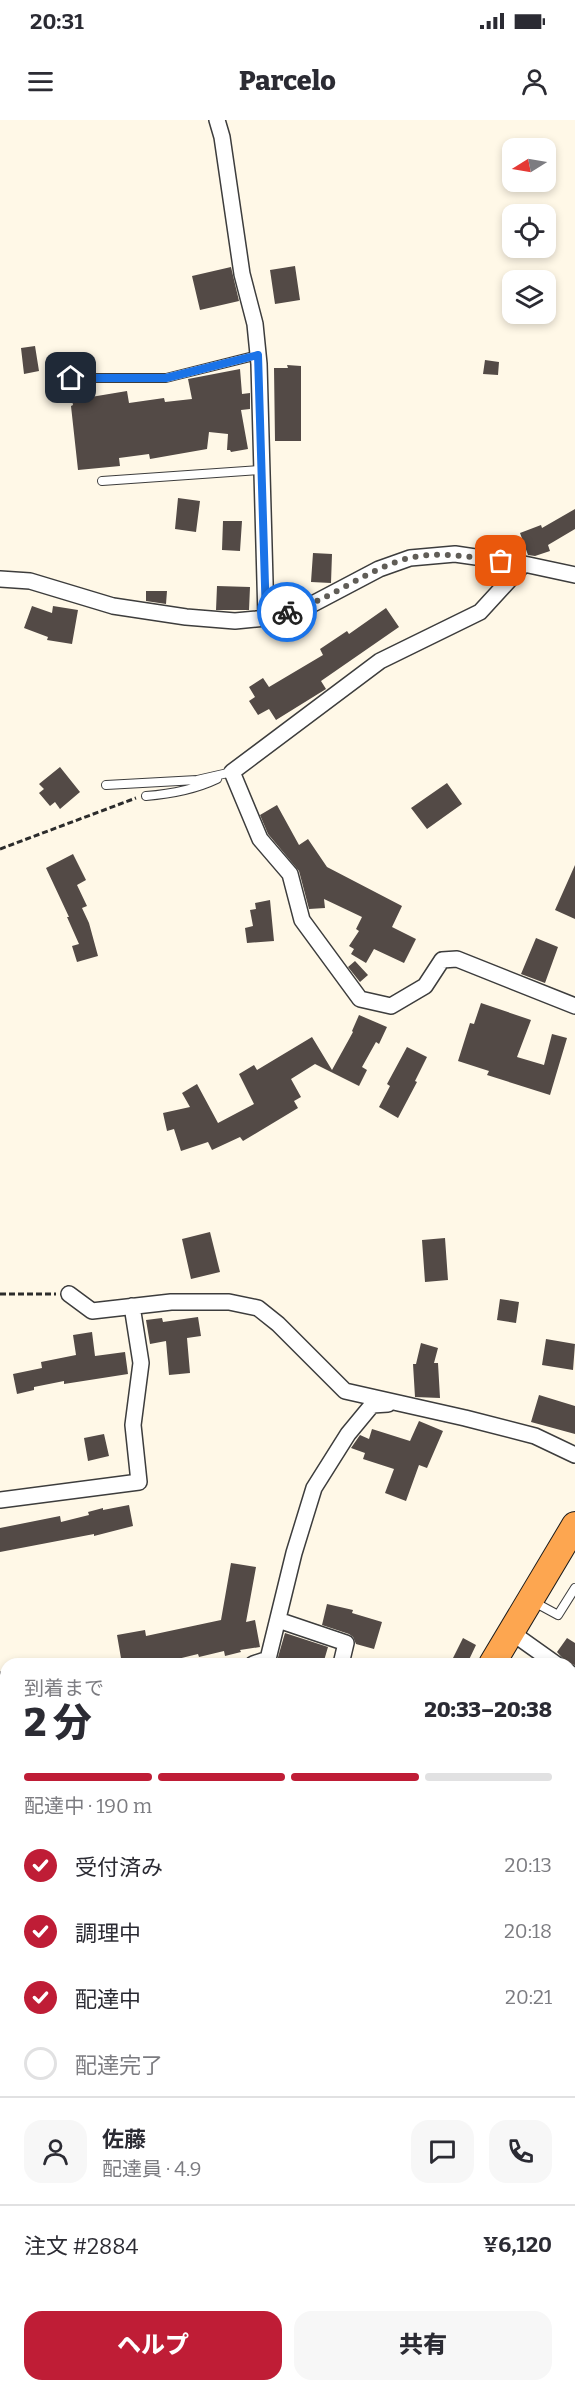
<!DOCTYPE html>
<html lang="ja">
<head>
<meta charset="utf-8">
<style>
  :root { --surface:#fff; --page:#f7f7f7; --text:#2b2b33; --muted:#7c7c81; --line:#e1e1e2; --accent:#bf1d36 }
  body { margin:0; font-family:Bitter,"Noto Sans JP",serif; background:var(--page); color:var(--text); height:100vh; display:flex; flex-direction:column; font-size:22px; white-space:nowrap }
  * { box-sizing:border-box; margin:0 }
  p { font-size:20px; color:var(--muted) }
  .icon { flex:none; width:33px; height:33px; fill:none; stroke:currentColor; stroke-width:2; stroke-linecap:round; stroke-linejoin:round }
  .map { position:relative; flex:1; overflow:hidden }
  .sheet { position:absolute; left:0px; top:1538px; width:576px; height:734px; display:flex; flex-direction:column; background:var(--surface); border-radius:18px 18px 0 0; box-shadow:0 3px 9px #0003 }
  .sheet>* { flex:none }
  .needle { width:39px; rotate:259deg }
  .tools { position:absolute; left:502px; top:18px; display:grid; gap:12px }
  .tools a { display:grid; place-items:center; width:54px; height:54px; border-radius:12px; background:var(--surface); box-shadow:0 3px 9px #0003; font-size:30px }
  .pin { position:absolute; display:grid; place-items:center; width:51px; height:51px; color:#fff; margin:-26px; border-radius:12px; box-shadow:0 3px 9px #0006 }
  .courier { position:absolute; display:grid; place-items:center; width:60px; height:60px; margin:-30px; border:4px solid #1a73e8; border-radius:50%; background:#fff; color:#222; box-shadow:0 2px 8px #0007 }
  .overview em { font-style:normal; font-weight:800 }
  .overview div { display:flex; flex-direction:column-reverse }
  .overview { display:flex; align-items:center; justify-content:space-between; height:102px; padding:0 24px }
  h1 { font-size:39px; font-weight:800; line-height:45px }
  .bar { display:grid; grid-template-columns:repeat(4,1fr); gap:9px 6px; align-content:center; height:72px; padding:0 24px }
  .bar i { height:8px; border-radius:4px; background:var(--line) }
  .bar .on { background:var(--accent) }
  .bar p { grid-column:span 4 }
  .line { display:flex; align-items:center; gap:15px; padding:0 24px; border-top:2px solid var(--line) }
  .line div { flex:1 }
  .round { display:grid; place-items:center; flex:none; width:63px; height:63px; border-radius:18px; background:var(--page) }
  ol { padding:0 24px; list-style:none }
  li { display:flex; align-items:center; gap:18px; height:66px }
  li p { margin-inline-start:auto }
  li .icon { padding:6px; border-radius:50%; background:var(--accent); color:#fff; stroke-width:4 }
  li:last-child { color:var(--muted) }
  li i { width:33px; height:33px; border:3px solid var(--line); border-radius:50% }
  .cta { display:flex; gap:12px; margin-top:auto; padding:12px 24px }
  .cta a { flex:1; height:69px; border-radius:18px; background:var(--accent); color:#fff; font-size:24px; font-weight:800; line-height:69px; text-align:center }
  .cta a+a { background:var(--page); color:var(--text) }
  .status { display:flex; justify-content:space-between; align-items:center; height:42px; padding:0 30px; background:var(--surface); direction:ltr }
  .status svg { height:16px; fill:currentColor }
  header { display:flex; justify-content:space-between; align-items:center; height:78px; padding:0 24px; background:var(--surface); font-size:27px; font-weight:800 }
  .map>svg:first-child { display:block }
</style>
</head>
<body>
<div class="status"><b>20:31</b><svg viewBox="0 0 49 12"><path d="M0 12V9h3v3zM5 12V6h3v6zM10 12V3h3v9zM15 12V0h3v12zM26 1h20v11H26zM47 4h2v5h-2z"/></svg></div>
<header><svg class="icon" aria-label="menu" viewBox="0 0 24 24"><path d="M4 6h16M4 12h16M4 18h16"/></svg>Parcelo<svg class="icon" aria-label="person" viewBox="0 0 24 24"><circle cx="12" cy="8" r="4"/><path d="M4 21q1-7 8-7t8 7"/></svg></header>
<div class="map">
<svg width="575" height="2270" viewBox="0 0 575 2270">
  <rect width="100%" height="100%" fill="#fff8e7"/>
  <path fill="#b9db8f" d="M575 1742V1954L570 1957V1747Z"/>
  <path fill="#534a46" d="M295 146 300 180 275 184 270 150Z
    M231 147 239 181 200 190 192 156Z
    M35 226 39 251 24 254 21 228Z
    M485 240 499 242 498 255 483 254Z
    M287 245 301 246V321H275L274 248H288Z
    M240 249 242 274 250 273V289L241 290 248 329 231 332 230 330H227L228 314 209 312 207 329 150 339 149 334 119 338 120 346 78 350 71 286 73 285 72 280H75L73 273 89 270 91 277 127 271 129 283 164 278 165 282 192 279 188 259Z
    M178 378 200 381 196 412 175 409Z
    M575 389V409L548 425 550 431 535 436 528 435 520 413 541 405 542 408Z
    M223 401H242L240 431 222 430Z
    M313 433 332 434 331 463 311 462Z
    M217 466 250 467 249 490H216Z
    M146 471H167L166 484 146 481Z
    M32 486 52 493 53 486 78 490 72 524 47 520 48 517 24 508Z
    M386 488 399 507 321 561 326 569 276 600 269 589 258 595 249 581 255 577 249 567 263 558 269 567 323 535 320 529 347 511 349 514Z
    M60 647 80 672 60 689 55 682 50 686 39 673 44 669 39 664Z
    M447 663 462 684 427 709 411 688Z
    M277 685 299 725 308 719 327 747 402 786 392 807 416 819 404 843 374 829 366 843 351 834 354 829 349 826 359 811 356 809 362 797 324 779 325 788 309 789 299 751 268 714 260 695Z
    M73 734 86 760 77 765 87 786 82 788 89 803 98 836 77 842 72 826 79 824 67 797H69L46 748Z
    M575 745V799L555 790Z
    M270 780 274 821 247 823 245 808 253 806 250 790 256 789 255 783Z
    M536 818 558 827 545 863 521 854Z
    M355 841 368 855 360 862 348 847Z
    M481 883 531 900 517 937 544 945 552 914 567 918 550 975 487 955 489 951 458 941 470 903 474 904Z
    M359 895 387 907 379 924 376 922 362 947 367 950 359 966 315 944 291 959 301 977 294 981 298 988 243 1021 240 1017 212 1030 208 1022 181 1031 174 1009 167 1011 163 993 190 987 182 973 197 964 218 1003 254 984 239 954 254 945 257 950 312 917 332 950 353 912 352 911Z
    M407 927 427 937 415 961 417 962 398 998 379 987 390 966 387 964Z
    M210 1112 220 1152 191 1159 182 1119Z
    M445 1118 448 1160 425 1162 422 1120Z
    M500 1179 519 1182 516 1203 497 1200Z
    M198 1197 201 1216 187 1218 190 1253 169 1255 166 1221 150 1224 146 1200 162 1198 163 1202Z
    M92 1212 95 1236 125 1232 128 1254 64 1264V1261L34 1267V1270L17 1274 13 1254 42 1248 41 1242 76 1235 73 1215Z
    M546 1219 575 1224 573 1250 542 1245Z
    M421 1223 438 1228 434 1243H438L440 1278 415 1277 413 1244H416Z
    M539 1275 575 1286V1314L531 1302Z
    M419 1301 443 1311 427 1348 419 1345 406 1381 385 1373 394 1349 363 1339 365 1333 351 1328 360 1315 369 1319 372 1309 410 1321Z
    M104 1314 109 1336 88 1341 84 1318Z
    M129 1385 133 1406 94 1416V1414L0 1432V1408L60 1396 61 1402 89 1395 88 1392 103 1388V1390Z
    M231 1443 256 1447 246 1502 255 1500 260 1527 240 1530 241 1532 225 1536 224 1531 199 1537 198 1534 157 1544H122L117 1515 145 1510 146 1516 221 1500Z
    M327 1484 353 1490 352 1493 382 1502 374 1529 356 1524 353 1517 349 1514 322 1505Z
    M285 1513 328 1527 323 1544H276Z
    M463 1518 476 1525 467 1544H450Z
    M567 1518 575 1523V1545L568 1544 557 1532Z"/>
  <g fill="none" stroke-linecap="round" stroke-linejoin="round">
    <g stroke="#3d3d3d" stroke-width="10">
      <path id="service" d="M71 258H166L258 235
        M102 361 261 350
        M106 665 197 660 232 652
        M146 676C171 674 194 670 217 659
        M534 1482 558 1495 575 1468"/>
    </g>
    <g stroke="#3d3d3d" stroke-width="18">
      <path id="minor" d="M217 0 222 17 242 154 255 204 259 244 266 498
        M524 444 480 492 380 541 232 652 260 719 290 754 302 800 360 879 391 886 425 866 442 840 457 839 575 886
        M0 459 30 461 113 486 186 497 235 501 266 498 305 488 379 449 410 438 455 434 524 444 575 455
        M69 1174 92 1191 171 1182H229L258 1188 278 1204 345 1271 465 1298 535 1316 575 1335
        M0 1380 139 1362 133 1305 141 1243 132 1186
        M278 1500 346 1523 341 1544
        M511 1512 556 1544
        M253 1544 268 1539 294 1433 314 1368 348 1314 372 1285 388 1284
        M570 1553 575 1557
        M0 2185V2190
        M570 2252 575 2254"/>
    </g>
    <g stroke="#1b1b1b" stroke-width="28">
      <path id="trunk" d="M492 1544 575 1405
        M19 2270 24 2265"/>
    </g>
    <path stroke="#2c2c2c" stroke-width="3" stroke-dasharray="6 3" stroke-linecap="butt" d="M0 729 136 678
      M0 1174H56
      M0 1553 6 1552"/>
    <use href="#service" stroke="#fff" stroke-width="8"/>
    <use href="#minor" stroke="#fff" stroke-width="15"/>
    <use href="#trunk" stroke="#fda650" stroke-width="26"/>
  </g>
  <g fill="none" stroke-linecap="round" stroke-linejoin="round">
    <path stroke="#605d57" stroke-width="6" stroke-dasharray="0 10.8" d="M287 492C330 481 366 449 409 438 439 431 471 437 501 441"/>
    <path stroke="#1a73e8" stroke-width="8" d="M71 258H166L258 235 266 498 287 492"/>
  </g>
</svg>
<div class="tools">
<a><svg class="needle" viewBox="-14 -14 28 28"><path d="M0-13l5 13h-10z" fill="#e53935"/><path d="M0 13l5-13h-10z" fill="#7c7c81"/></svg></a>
<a><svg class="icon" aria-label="locate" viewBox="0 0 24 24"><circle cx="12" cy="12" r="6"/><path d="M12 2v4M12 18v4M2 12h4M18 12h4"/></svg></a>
<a><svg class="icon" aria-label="layers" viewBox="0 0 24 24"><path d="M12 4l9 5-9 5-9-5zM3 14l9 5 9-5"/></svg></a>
</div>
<div class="pin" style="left:501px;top:441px;background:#ea580c"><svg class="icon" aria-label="bag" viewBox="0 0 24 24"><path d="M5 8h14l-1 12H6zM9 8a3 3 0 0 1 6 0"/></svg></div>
<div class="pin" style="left:71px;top:258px;background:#1f2937"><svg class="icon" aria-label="home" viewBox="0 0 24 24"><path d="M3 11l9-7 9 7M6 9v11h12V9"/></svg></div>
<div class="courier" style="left:287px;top:492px"><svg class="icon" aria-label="bike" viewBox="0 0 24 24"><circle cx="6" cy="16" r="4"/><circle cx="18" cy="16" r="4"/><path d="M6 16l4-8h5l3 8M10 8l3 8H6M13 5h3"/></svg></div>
<section class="sheet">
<div class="overview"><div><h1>2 分</h1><p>到着まで</p></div><em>20:33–20:38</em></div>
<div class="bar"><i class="on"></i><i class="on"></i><i class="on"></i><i></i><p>配達中 · 190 m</p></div>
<ol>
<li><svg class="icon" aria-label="check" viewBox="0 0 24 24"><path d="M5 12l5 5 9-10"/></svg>受付済み<p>20:13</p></li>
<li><svg class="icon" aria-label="check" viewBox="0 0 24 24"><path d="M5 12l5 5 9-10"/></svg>調理中<p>20:18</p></li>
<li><svg class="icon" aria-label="check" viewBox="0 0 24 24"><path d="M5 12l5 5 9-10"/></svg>配達中<p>20:21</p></li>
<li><i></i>配達完了</li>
</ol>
<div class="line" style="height:108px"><a class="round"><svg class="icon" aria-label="person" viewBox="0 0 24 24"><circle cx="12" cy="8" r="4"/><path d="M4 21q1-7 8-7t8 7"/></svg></a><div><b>佐藤</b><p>配達員 · 4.9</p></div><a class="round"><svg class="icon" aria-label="chat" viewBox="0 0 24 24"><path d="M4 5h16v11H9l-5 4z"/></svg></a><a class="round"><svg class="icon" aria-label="phone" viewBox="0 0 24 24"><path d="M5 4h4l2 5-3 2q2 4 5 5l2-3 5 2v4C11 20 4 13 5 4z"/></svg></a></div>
<div class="line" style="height:78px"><div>注文 #2884</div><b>¥6,120</b></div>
<div class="cta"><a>ヘルプ</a><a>共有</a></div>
</section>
</div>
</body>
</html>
